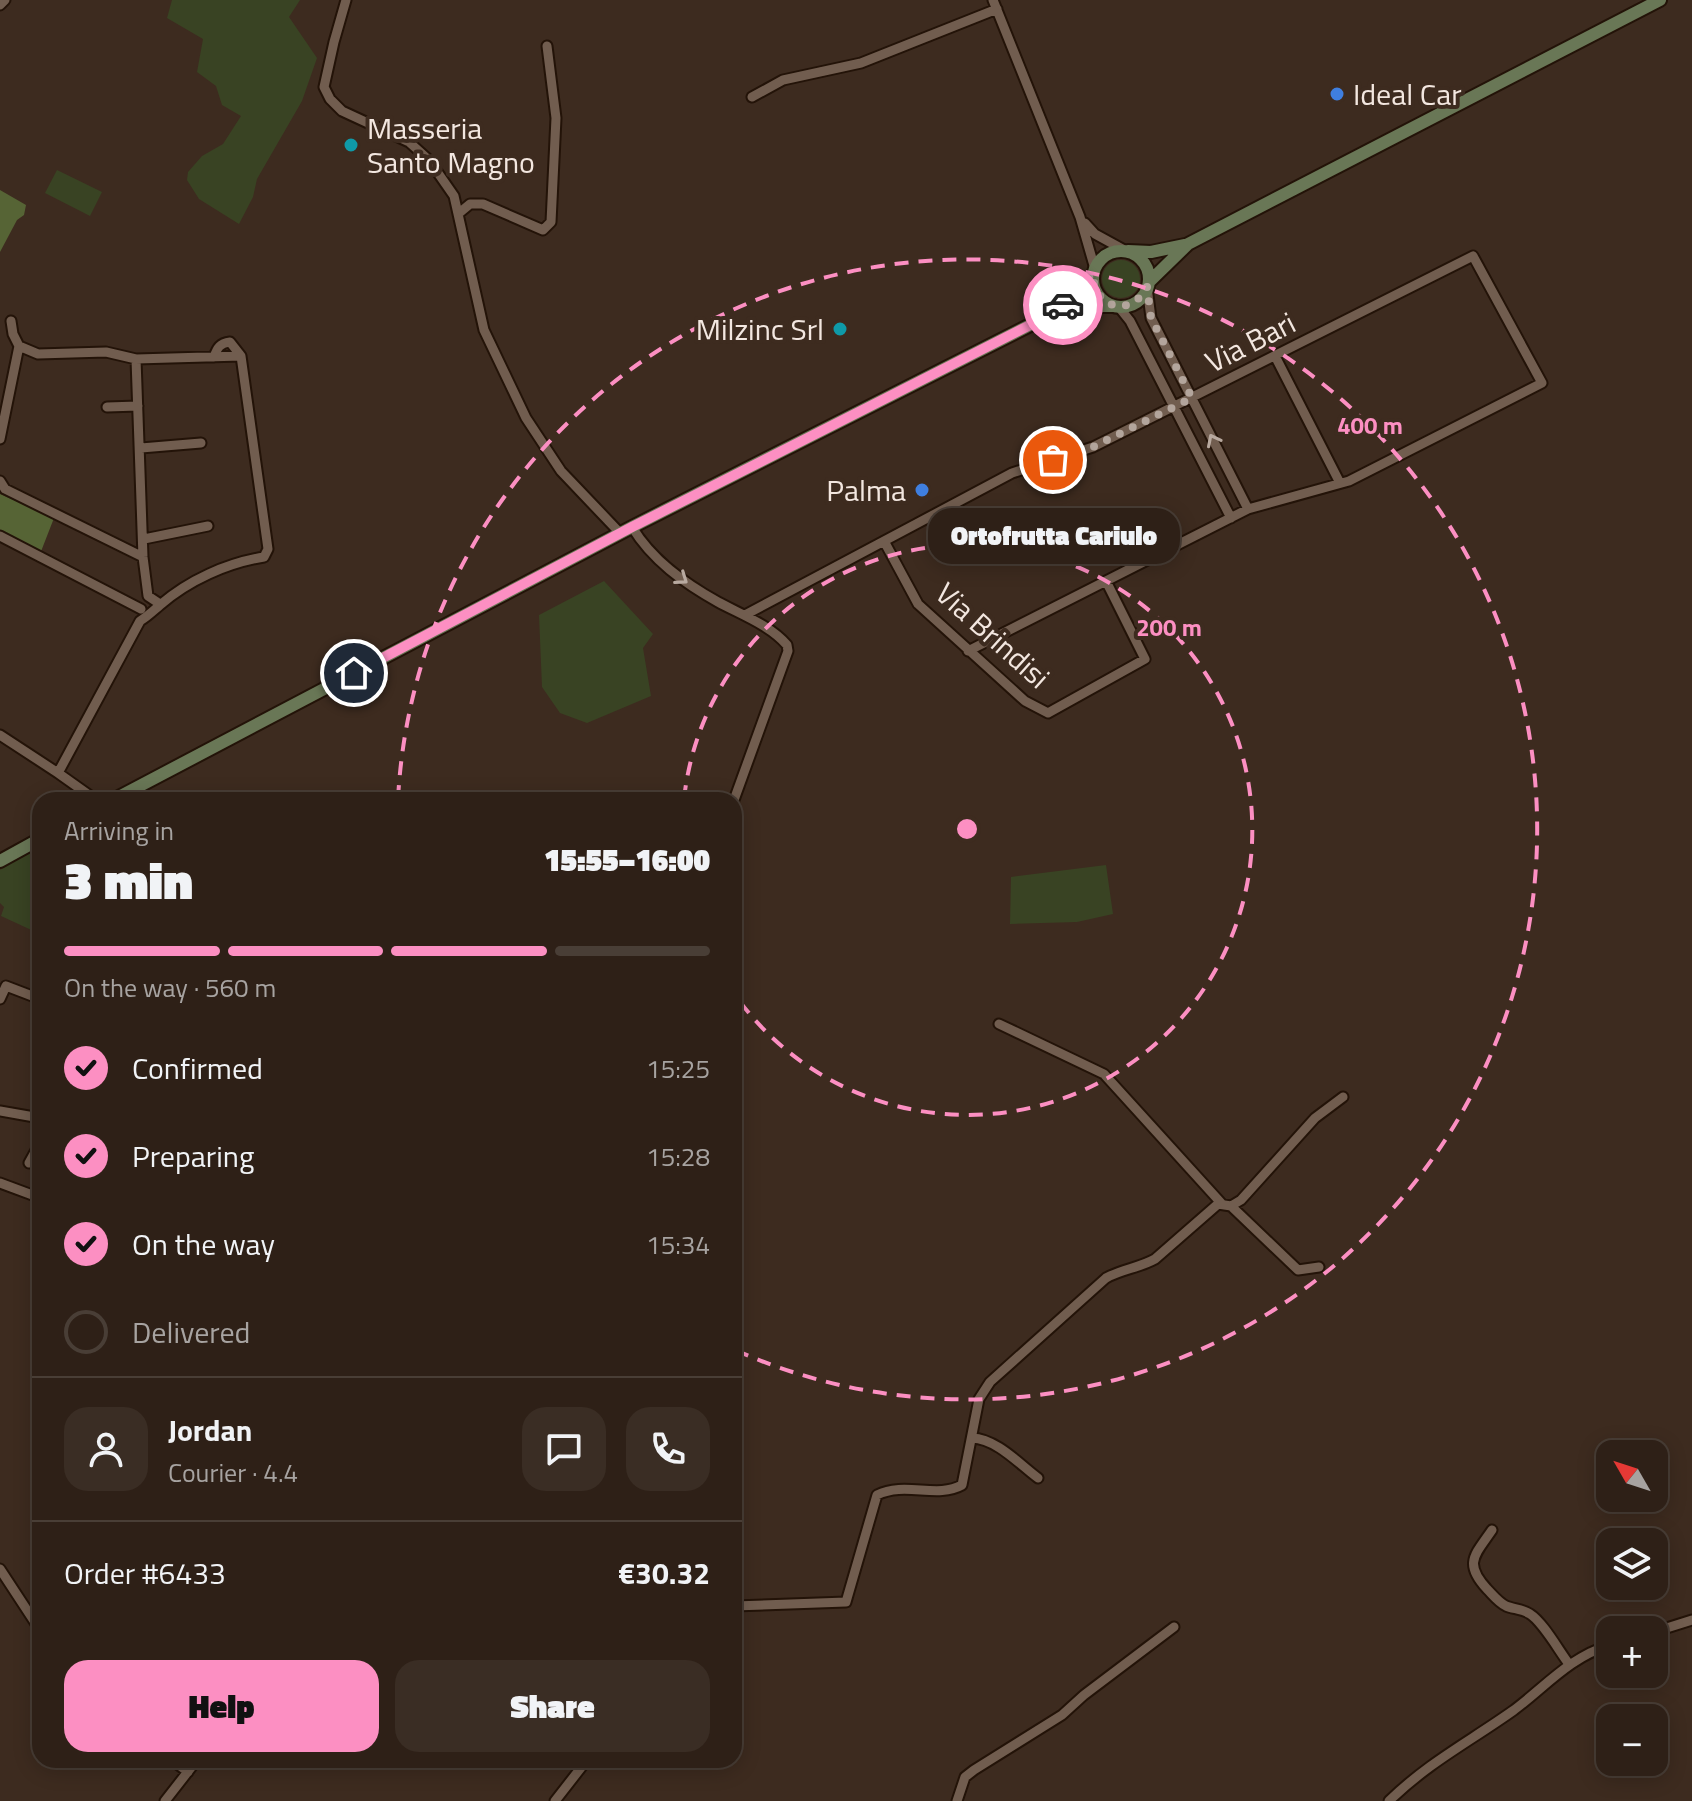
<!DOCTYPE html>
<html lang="en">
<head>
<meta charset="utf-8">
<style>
  :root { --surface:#2e2017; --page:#3a2d24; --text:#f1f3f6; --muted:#a7a3a1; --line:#493e36; --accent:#fc8fc2 }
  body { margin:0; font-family:"Titillium Web",sans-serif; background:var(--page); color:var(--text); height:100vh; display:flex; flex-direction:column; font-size:30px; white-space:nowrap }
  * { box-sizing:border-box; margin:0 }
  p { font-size:26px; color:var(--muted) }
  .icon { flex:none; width:44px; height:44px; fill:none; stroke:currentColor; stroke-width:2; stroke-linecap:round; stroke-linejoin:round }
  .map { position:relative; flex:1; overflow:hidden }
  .details { position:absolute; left:32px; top:792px; width:710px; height:976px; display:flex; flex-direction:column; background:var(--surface); border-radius:24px; box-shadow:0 4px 20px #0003,0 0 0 2px var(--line) }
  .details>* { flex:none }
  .needle { width:52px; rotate:309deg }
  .buttons { position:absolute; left:1596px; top:1440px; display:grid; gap:16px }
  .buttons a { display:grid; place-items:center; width:72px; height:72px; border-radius:16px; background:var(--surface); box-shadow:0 4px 20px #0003,0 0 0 2px var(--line); font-size:40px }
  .pin { position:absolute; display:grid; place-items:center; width:68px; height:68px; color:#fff; margin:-34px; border:4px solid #fff; border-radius:50%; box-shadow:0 2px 8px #0007 }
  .courier { position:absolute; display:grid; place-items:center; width:80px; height:80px; margin:-40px; border:6px solid #fc8fc2; border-radius:50%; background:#fff; color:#222; box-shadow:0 2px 10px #0007 }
  .bubble { position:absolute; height:56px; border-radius:24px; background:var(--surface); box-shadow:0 4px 20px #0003,0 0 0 2px var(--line); font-size:26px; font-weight:800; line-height:56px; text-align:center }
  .head em { font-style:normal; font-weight:800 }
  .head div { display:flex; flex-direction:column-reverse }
  .head { display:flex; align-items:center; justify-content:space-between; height:136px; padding:0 32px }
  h1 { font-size:52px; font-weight:800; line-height:60px }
  .bar { display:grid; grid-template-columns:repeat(4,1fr); gap:12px 8px; align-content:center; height:96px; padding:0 32px }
  .bar i { height:10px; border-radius:6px; background:var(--line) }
  .bar .current { background:var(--accent) }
  .bar p { grid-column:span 4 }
  .line { display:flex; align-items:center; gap:20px; padding:0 32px; border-top:2px solid var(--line) }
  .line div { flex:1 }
  .round { display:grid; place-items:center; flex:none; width:84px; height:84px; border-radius:24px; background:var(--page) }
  ol { padding:0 32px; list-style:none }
  li { display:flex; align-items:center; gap:24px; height:88px }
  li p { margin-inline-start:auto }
  li .icon { padding:8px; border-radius:50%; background:var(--accent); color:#111; stroke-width:4 }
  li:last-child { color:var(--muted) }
  li i { width:44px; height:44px; border:4px solid var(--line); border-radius:50% }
  .cta { display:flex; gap:16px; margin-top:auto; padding:16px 32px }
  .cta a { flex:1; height:92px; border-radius:24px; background:var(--accent); color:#111; font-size:32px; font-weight:800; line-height:92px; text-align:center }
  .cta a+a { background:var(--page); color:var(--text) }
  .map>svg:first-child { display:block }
</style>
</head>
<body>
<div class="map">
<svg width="1692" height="1801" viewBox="0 0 1692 1801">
  <rect width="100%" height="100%" fill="#3d2b1f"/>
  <path fill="#394323" d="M172 0H300L289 17 317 58 302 101 257 179 253 197 239 224 199 199 187 180 188 172 202 156 223 144 241 116 222 105 216 86 197 72 203 39 167 18Z
    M57 170 102 192 90 216 45 193Z
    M1102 279a19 19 0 1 1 38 0a19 19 0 1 1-38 0Z
    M604 581 653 634 643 648 651 696 587 723 560 713 542 687 539 615Z
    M40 846V934L1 916 4 907 0 903V870Z
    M1106 865 1113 914 1077 922 1010 924 1011 877Z"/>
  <path fill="#566435" d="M0 190 26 205 24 215 17 220 0 252Z
    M0 494 54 518 40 554 0 539Z"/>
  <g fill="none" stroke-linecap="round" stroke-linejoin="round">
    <g stroke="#231308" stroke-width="13">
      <path id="street" d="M346 0 334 42 324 87 330 99 342 111 409 142 429 160 454 196 484 330 526 418 561 471 620 533
        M993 0 1080 217 1095 269
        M0 5 5 0
        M752 97 783 80 861 63 997 9
        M458 214 470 204H483L543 230 551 222 556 118 547 46
        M1085 223 1095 234 1126 251
        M1147 287 1151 318 1248 509
        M1118 306 1130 321 1231 518
        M19 346 38 354 106 352 136 359 241 356
        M1275 356 1340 483
        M136 359 143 557 148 596 160 604
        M107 407 138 406
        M0 439 19 346 13 334 11 321
        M141 448 201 443
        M0 481 5 489 143 557
        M632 527C652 560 684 583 718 602 740 614 770 625 787 645L788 651 734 800
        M0 536 141 609
        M144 539 208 526
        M884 541 918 604 1025 701 1048 713 1145 659 1106 581
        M745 615 1012 473 1093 447 1473 256 1542 383 1349 481 1248 509 968 651
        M0 735 58 773
        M96 800 58 773 140 621C148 616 153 611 160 605 189 580 227 563 264 557L268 549 241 356 230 342C220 343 217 348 214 357
        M0 999 6 986 40 999
        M999 1024 1104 1074 1222 1204
        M0 1111 40 1118
        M29 1163 40 1143
        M0 1183 35 1196
        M1231 1206 1298 1270 1319 1267
        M972 1438C997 1439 1019 1464 1038 1478
        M1492 1530C1475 1555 1463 1563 1487 1589 1493 1595 1498 1602 1506 1606 1513 1609 1523 1609 1530 1614 1543 1622 1559 1651 1569 1664
        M0 1569 40 1630
        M734 1606 846 1602 877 1495C905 1481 937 1499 962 1485L979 1399 990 1382 1106 1278C1122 1269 1139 1268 1155 1259L1218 1204 1231 1206 1241 1200 1315 1118 1343 1097
        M1654 1632 1692 1620
        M172 1760 188 1772
        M165 1801 197 1760
        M555 1801 587 1760
        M957 1801 965 1777 974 1770 1062 1715 1084 1695 1174 1627
        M1389 1801C1429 1762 1469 1742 1514 1710 1546 1686 1570 1657 1610 1645"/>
    </g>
    <g stroke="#231308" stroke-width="16">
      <path id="secondary" d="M1128 251 1151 252 1185 245
        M1093 279a28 28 0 1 1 56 0a28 28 0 1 1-56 0Z
        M1149 282 1188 244 1660 0
        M1054 315 1084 306H1114
        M113 800 632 527 1040 320 1067 302 1093 274
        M0 861 40 839"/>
    </g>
    <use href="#street" stroke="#715d4f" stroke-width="9"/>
    <use href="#secondary" stroke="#697756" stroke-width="12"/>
  </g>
  <defs><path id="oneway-chevron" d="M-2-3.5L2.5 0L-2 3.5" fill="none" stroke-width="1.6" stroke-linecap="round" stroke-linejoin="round" transform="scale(2)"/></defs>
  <g stroke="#b8a99f">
    <use href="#oneway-chevron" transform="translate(1213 440) rotate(-117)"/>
    <use href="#oneway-chevron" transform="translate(682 579) rotate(35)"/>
  </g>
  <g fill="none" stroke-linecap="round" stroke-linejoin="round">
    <path stroke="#b3a59c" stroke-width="8" stroke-dasharray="0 14.4" d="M1053 460 1093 447 1192 398 1151 318 1147 287C1131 318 1094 309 1093 274L1063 305"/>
    <path stroke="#fc8fc2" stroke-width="10" d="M354 673 632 527 1040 320 1063 305"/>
  </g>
  <g fill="none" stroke="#fc8fc2" stroke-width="4" stroke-dasharray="14 10">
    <path d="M684 799A285 285 0 1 1 735 995"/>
    <path d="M398 799A570 570 0 1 1 735 1350"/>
  </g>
  <g fill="#3f7fe0" stroke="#3d2b1f" stroke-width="3">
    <circle cx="1337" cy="94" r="8"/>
    <circle cx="922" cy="490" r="8"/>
  </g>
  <g fill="#0f9aa8" stroke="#3d2b1f" stroke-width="3">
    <circle cx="351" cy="145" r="8"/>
    <circle cx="840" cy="329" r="8"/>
  </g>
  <g text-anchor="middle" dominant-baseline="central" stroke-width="8" stroke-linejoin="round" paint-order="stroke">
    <g font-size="30" fill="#f3e7e0" stroke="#3d2b1f" text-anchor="start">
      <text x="1353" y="94">Ideal Car</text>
      <text x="367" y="128">Masseria<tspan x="367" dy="34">Santo Magno</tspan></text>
      <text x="824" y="329" text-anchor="end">Milzinc Srl</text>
      <text x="906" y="490" text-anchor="end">Palma</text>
    </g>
    <g font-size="30" fill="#f3e7e0" stroke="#3d2b1f">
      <text transform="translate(1250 342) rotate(-27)">Via Bari</text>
      <text transform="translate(993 635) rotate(42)">Via Brindisi</text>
    </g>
  </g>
  <circle cx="967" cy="829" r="12" fill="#fc8fc2" stroke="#3d2b1f" stroke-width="4"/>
  <g font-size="24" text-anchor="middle" font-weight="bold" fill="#fc8fc2" stroke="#3d2b1f" stroke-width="8" stroke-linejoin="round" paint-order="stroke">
    <text x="1370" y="434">400 m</text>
    <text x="1169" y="636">200 m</text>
  </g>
</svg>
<div class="buttons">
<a><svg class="needle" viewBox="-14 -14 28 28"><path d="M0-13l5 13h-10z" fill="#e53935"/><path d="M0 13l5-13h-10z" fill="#a7a3a1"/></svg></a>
<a><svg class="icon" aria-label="layers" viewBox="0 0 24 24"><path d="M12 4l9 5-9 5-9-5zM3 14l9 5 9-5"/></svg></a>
<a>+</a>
<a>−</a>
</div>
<div class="pin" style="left:1053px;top:460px;background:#ea580c"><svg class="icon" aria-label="bag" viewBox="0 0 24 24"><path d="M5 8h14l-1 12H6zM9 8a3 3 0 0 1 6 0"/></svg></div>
<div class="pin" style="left:354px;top:673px;background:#1f2937"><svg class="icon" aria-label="home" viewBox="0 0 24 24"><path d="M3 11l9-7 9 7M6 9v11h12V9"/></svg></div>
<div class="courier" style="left:1063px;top:305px"><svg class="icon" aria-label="car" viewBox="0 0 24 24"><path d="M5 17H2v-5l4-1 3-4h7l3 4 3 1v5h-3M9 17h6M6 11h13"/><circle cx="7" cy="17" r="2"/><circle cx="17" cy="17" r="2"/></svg></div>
<div class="bubble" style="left:928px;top:508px;width:252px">Ortofrutta Cariulo</div>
<section class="details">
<div class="head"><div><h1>3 min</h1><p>Arriving in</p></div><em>15:55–16:00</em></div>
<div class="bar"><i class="current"></i><i class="current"></i><i class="current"></i><i></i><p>On the way · 560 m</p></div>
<ol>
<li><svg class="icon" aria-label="check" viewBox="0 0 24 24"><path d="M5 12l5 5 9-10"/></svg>Confirmed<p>15:25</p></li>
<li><svg class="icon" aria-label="check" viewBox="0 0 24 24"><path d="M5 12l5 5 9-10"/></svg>Preparing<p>15:28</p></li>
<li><svg class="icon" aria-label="check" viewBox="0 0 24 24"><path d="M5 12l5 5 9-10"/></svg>On the way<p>15:34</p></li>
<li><i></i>Delivered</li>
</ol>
<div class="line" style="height:144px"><a class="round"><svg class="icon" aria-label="person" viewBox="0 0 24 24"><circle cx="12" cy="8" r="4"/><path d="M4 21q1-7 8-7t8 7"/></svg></a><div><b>Jordan</b><p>Courier · 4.4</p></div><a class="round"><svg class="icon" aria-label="chat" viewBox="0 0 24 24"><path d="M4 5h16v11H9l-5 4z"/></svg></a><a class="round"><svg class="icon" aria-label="phone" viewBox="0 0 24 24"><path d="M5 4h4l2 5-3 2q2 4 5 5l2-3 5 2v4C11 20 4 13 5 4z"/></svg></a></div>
<div class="line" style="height:104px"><div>Order #6433</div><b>€30.32</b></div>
<div class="cta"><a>Help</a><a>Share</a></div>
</section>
</div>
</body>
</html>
